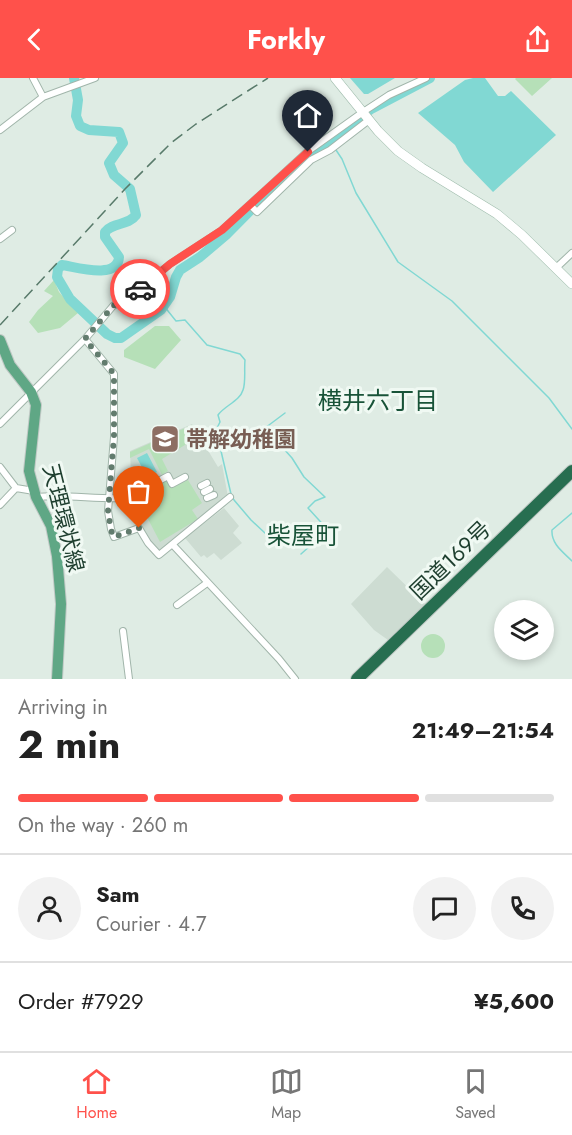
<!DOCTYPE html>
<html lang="en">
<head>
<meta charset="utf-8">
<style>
  :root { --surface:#fff; --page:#f2f2f2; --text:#222; --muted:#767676; --line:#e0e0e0; --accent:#ff514b }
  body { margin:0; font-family:Jost,"Noto Sans JP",sans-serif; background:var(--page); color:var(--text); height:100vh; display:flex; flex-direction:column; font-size:22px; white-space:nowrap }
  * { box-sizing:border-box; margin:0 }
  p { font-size:20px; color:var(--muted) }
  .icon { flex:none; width:33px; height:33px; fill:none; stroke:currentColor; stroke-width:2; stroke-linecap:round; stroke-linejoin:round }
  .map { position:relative; height:601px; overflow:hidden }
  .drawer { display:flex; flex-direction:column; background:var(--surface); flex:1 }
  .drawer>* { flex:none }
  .fabs { position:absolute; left:494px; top:522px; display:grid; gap:12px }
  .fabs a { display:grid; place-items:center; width:60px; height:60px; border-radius:50%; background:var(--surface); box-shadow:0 3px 9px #0003; font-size:30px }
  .pin { position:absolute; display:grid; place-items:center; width:51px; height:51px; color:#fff; margin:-62px -26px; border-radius:50% 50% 50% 0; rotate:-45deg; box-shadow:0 0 6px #0007 }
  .pin .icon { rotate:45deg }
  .courier { position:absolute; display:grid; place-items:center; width:60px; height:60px; margin:-30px; border:4px solid #ff514b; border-radius:50%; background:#fff; color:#222; box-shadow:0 2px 8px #0007 }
  .head em { font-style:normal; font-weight:700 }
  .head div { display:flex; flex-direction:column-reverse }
  .head { display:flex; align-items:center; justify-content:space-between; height:102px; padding:0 18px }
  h1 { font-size:39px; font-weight:700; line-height:45px }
  .bar { display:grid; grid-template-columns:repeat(4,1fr); gap:9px 6px; align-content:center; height:72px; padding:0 18px }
  .bar i { height:8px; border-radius:4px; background:var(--line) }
  .bar .active { background:var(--accent) }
  .bar p { grid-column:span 4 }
  .line { display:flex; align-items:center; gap:15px; padding:0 18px; border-top:2px solid var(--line) }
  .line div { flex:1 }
  .round { display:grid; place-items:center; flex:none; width:63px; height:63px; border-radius:32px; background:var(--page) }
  header { display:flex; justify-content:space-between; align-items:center; height:78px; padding:0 18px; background:var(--accent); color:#fff; font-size:27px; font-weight:700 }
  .menu { display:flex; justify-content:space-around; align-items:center; height:84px; border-top:2px solid var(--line); background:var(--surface); font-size:16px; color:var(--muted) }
  .menu a { display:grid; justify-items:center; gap:3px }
  .menu .active { color:var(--accent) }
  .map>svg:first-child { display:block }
</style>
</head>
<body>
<header><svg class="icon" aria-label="back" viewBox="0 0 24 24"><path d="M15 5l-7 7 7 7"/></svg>Forkly<svg class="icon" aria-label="share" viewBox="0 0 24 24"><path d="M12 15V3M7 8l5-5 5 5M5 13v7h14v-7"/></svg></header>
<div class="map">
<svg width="572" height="601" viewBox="0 0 572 601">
  <rect width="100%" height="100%" fill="#dfece4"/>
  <path fill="#cddcd2" d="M192 346 218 389 222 386 228 419 160 474 150 465 128 423 132 421 130 373Z
    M224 430 239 448 233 455 242 465 221 482 214 475 207 480 204 477 201 479 185 460Z
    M387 489 425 526 388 562 374 552 351 526Z"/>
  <path fill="#b6e0b8" d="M516 0H552L532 18 515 1Z
    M54 202 59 214 78 235 60 250 38 255 29 244 38 232 53 218 44 213Z
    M155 248H169L181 262 155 291 124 279V272Z
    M192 347 198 359 162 381 168 393 162 397 149 371 130 380V374Z
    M167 400 173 409 188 402 202 425 192 432 198 441 160 464 136 418Z
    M421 568a12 12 0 1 1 24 0a12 12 0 1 1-24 0Z"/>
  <path fill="#81d8d3" d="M350 0H395L368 16H364Z
    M473 0H485L498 18H505L511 13 556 57 493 114 464 84 455 67 418 35 465 2Z
    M147 375 157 394 147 399 137 380Z"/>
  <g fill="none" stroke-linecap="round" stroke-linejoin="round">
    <path stroke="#81d8d3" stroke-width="1.5" d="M328 64 332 69
      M336 72 342 81 356 115 398 184 452 223 549 320 572 351
      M164 228 176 243 185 242 207 267 240 276 245 282C244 291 246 304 243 312 240 323 224 328 218 337L220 344 214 356 221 373 231 416 234 422 251 442 266 456 273 454
      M285 335 265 350 292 380 304 399 325 419 315 423 308 430 328 452 301 476
      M572 435 552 452C551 466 563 474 572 483"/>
    <path stroke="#81d8d3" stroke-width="10" d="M74 0 78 22 76 38 80 48 89 52 119 54 123 65 109 85 114 97 130 111 136 137C128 148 113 144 105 154V159L119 179C118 202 76 189 62 187L58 191 57 199 70 221 107 256 115 260H121L161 232 170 219 176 199 180 192 200 179 226 157 292 90 371 31 430 0"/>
    <g stroke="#a1b5aa" stroke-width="8">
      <path id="street" d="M33 0 43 19
        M0 52 43 19 95 0
        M250 127 257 134 311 82 330 72 369 42
        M0 161 12 152
        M556 190 572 175
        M85 261 114 296V359L108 433 111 451 114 459 139 450 148 465 159 477 230 419
        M0 346 85 261 113 228 140 211 170 186 222 152 307 74 363 34 389 17 426 0
        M0 389 16 410 34 413
        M201 408 207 405
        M204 414 210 411
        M132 417 168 398 172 406 185 399
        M36 419C67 416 98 422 129 420
        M207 420 214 417
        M0 427 16 410
        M173 467 279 581 295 601
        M177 527 207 505
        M123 553 129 601"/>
    </g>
    <g stroke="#9fbcac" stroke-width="10">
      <path id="secondary" d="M335 0 378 53 398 73 422 90 497 136 522 157 572 206"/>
    </g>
    <g stroke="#c0c9c5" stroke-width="12">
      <path id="primary" d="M0 262 10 287 31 314 36 327 29 393 36 419 51 448 57 478 61 526 57 601"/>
    </g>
    <g stroke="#c0c9c5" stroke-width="14">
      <path id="highway" d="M357 601 572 393"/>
    </g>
    <use href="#street" stroke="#fff" stroke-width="6"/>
    <use href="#secondary" stroke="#fff" stroke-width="9"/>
    <use href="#primary" stroke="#5fa785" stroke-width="10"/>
    <use href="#highway" stroke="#276e50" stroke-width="12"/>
    <path stroke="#587a6a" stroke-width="1.5" stroke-dasharray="12 6" stroke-linecap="butt" d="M0 247 125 111 171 65 196 46 268 0"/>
  </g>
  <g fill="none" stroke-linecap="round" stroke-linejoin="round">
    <path stroke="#627c6e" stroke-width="6" stroke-dasharray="0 10.8" d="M139 450 114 459 111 452 108 433 114 359V296L85 261 113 228 140 211"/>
    <path stroke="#ff514b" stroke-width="8" d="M140 211 170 186 222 152 308 74"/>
  </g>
  <defs>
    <g id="school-square" transform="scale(1.5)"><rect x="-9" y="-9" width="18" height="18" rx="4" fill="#8d6e63" stroke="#f0f9f3"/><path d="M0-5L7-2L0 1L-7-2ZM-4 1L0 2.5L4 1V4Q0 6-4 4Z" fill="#fff"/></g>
  </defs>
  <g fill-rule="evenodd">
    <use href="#school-square" x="165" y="361"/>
  </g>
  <g text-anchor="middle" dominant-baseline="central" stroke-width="6" stroke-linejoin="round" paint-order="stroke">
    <g font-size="22" font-weight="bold" fill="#785e54" stroke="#f0f9f3" text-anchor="start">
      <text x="186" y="361">帯解幼稚園</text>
    </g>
    <g font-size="22" fill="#1e3f2f" stroke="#f0f9f3">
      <text transform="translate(64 440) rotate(76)">天理環状線</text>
      <text transform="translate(450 482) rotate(-44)">国道169号</text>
    </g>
    <g font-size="24" fill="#185338" stroke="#f0f9f3">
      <text x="378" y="322">横井六丁目</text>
      <text x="303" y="457">柴屋町</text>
    </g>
  </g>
</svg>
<div class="fabs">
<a><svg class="icon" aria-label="layers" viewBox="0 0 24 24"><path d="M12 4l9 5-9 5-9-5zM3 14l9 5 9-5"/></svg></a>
</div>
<div class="pin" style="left:139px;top:450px;background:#ea580c"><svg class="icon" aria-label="bag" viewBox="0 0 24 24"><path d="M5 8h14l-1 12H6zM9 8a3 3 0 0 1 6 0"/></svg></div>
<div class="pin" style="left:308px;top:74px;background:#1f2937"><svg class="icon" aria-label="home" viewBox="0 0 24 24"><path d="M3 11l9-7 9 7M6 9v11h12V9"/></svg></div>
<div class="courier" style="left:140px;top:211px"><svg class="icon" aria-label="car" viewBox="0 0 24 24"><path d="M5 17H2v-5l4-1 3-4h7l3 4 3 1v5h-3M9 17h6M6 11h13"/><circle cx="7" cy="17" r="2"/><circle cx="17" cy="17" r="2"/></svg></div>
</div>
<section class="drawer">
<div class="head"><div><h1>2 min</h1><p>Arriving in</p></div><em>21:49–21:54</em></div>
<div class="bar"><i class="active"></i><i class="active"></i><i class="active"></i><i></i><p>On the way · 260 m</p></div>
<div class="line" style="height:108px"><a class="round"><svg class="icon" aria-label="person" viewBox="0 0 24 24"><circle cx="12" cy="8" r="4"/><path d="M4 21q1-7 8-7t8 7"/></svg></a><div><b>Sam</b><p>Courier · 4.7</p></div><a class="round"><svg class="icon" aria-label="chat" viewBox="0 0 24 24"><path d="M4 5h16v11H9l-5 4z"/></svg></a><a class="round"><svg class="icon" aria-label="phone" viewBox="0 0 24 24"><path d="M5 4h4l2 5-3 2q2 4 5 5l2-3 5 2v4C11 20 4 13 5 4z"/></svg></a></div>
<div class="line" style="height:78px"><div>Order #7929</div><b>¥5,600</b></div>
</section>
<nav class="menu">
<a class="active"><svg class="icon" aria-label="home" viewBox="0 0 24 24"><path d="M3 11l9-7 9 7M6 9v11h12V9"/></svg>Home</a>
<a><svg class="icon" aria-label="map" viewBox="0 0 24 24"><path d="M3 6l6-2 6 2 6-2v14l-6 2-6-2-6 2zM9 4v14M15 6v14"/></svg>Map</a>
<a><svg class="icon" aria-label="saved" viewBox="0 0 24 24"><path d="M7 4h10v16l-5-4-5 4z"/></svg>Saved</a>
</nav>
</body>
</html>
